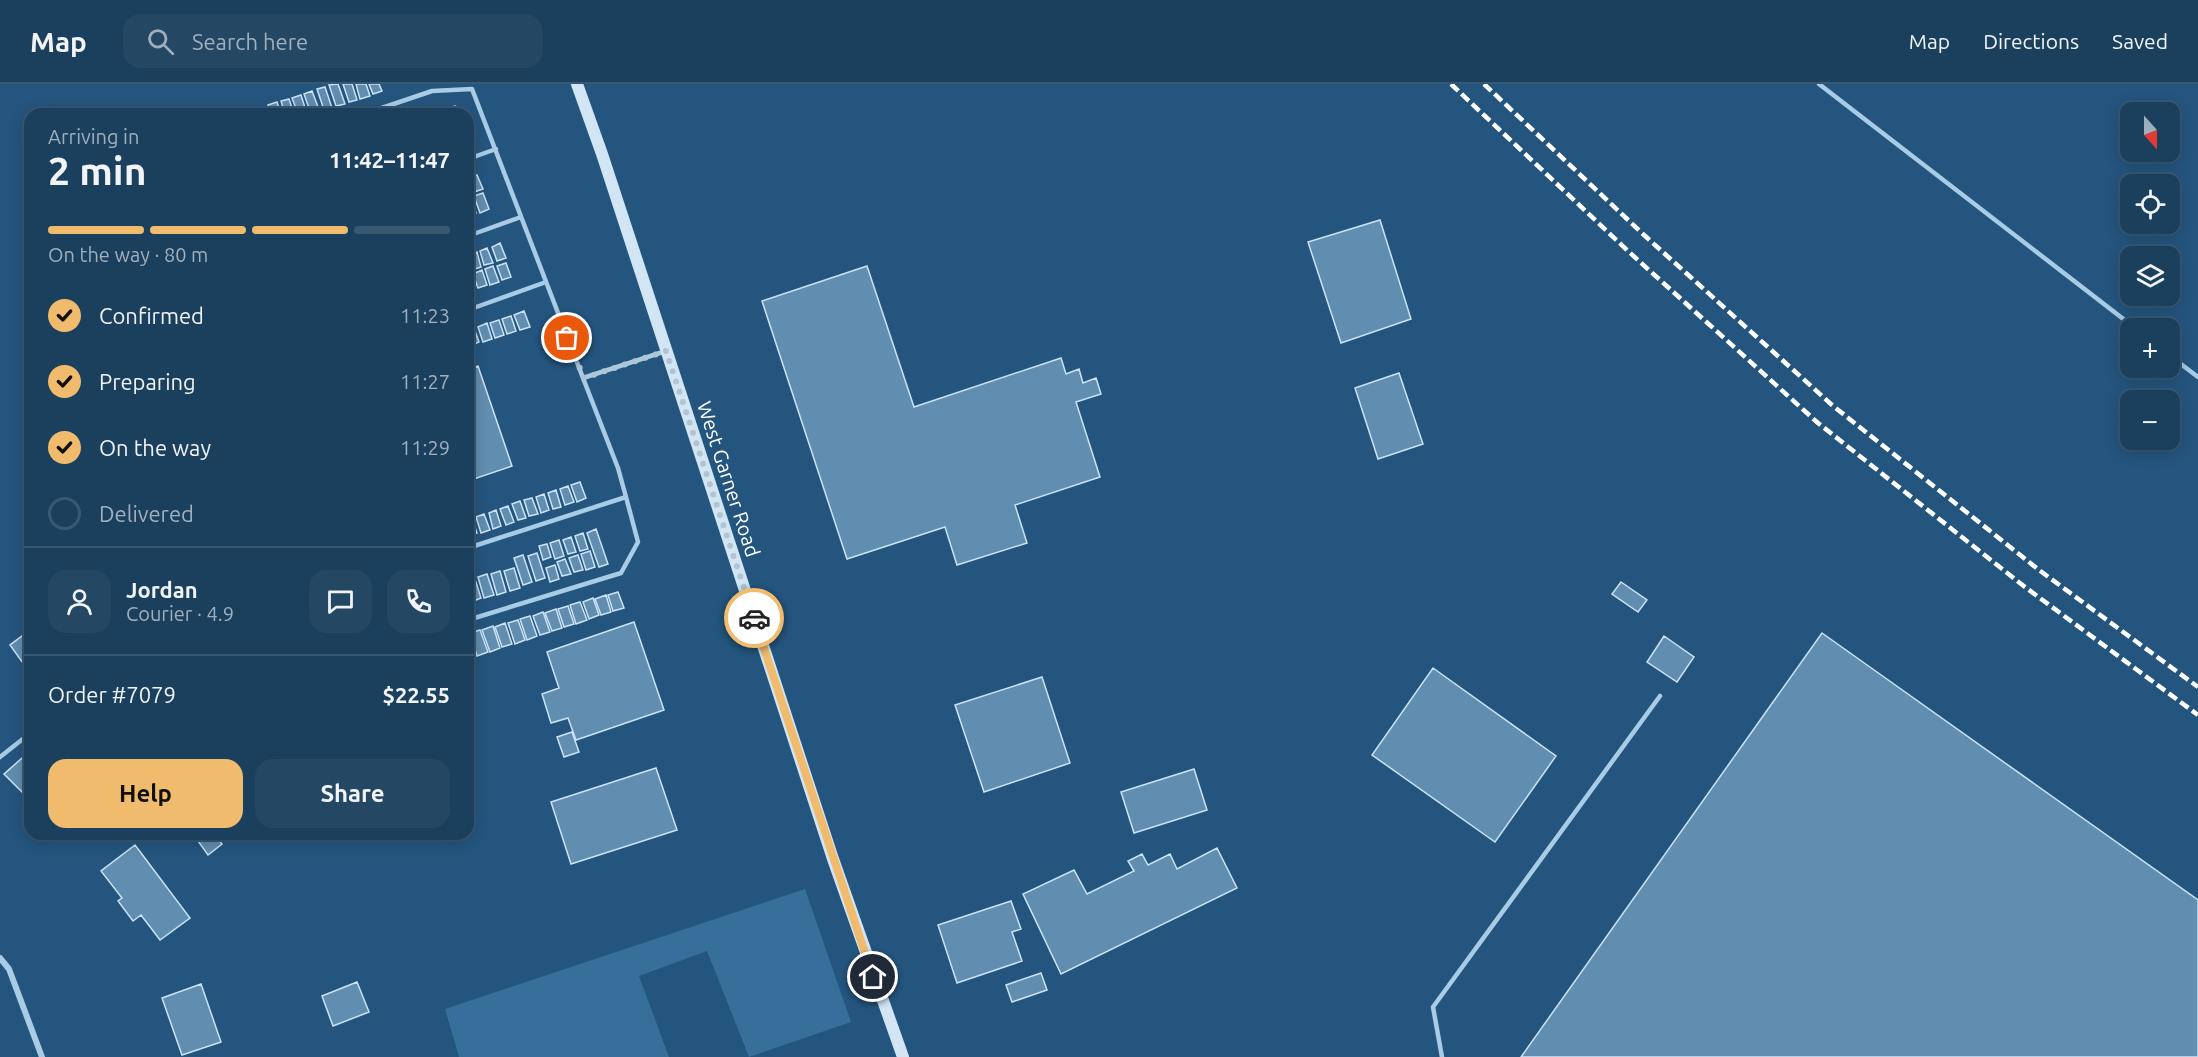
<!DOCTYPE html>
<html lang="en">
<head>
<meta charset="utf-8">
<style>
  :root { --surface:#1b405e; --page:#244764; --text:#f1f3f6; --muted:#a0afbc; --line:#395973; --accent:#f0bb6c }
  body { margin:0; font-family:Ubuntu,sans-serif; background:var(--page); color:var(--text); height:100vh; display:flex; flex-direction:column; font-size:22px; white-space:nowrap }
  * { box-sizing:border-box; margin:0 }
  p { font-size:20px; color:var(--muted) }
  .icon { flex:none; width:33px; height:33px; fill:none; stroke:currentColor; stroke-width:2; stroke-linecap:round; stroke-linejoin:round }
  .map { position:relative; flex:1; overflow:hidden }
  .drawer { position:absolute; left:24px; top:24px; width:450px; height:732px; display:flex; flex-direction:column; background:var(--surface); border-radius:18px; box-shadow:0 3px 15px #0003,0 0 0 2px var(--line) }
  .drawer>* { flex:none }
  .needle { width:39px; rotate:159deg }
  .buttons { position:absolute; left:2120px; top:18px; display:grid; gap:12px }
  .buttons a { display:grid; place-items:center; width:60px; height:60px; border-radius:12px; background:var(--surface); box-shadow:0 3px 15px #0003,0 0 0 2px var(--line); font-size:30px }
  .pin { position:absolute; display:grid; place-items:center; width:51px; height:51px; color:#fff; margin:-26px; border:3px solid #fff; border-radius:50%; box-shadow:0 2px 6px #0007 }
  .courier { position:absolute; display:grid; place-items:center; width:60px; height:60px; margin:-30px; border:4px solid #f0bb6c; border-radius:50%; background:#fff; color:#222; box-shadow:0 2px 8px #0007 }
  .summary em { font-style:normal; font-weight:700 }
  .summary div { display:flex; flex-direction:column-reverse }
  .summary { display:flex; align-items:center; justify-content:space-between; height:102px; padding:0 24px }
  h1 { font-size:39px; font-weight:700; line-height:45px }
  .bar { display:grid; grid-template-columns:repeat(4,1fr); gap:9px 6px; align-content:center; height:72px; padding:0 24px }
  .bar i { height:8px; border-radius:4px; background:var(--line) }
  .bar .active { background:var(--accent) }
  .bar p { grid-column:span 4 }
  .line { display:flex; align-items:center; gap:15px; padding:0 24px; border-top:2px solid var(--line) }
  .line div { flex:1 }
  .round { display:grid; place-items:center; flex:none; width:63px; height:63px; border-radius:18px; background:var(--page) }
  ol { padding:0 24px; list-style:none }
  li { display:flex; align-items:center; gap:18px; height:66px }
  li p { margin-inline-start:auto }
  li .icon { padding:6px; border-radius:50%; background:var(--accent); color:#111; stroke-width:4 }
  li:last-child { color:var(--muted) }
  li i { width:33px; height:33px; border:3px solid var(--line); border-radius:50% }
  .action { display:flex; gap:12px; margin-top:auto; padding:12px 24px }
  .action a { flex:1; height:69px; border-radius:18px; background:var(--accent); color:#111; font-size:24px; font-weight:700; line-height:69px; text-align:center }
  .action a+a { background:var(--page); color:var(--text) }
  header { display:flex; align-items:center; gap:36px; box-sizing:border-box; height:84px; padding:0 30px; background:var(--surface); border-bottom:2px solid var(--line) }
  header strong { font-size:28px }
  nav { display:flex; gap:33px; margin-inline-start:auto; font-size:21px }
  .search { width:420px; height:54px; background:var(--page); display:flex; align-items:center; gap:15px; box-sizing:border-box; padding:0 21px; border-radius:18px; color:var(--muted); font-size:22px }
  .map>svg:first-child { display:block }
</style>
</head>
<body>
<header>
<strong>Map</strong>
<div class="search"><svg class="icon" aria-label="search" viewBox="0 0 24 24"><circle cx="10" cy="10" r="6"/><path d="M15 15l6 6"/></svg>Search here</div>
<nav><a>Map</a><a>Directions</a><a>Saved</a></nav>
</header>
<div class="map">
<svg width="2198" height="973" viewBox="0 0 2198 973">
  <rect width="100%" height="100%" fill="#24557e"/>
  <path fill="#376f9b" d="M805 805 851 938 749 973 707 867 639 892 669 973H459L445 925Z"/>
  <path fill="#618db0" stroke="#cce3f5" stroke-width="1.5" d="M338 0 345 20 336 22 329 1Z
    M343 0H352L357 16 349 18Z
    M356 0H366L370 12 360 15Z
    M369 0H379L382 7 373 10Z
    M325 3 332 24 324 26 317 5Z
    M312 7 320 28 314 30H311L304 10Z
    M301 11 307 30H298L292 14Z
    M289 15 294 30H285L281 17Z
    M277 18 281 30H271L268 21Z
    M455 22 458 30H446L445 26Z
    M477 91 483 105 474 108 469 94Z
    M483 109 489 125 480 129 474 112Z
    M471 114 476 129 468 131V115Z
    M1380 136 1411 235 1341 259 1308 158Z
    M500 159 506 174 497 177 492 163Z
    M487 164 493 179 484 181 480 167Z
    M477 168 481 183 472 186 468 171Z
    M506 179 511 193 502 196 497 182Z
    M493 182 499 198 490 201 485 185Z
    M867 182 914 323 1061 274 1066 290 1079 285 1083 299 1096 294 1101 310 1076 318 1100 393 1015 421 1027 459 957 481 945 443 847 475 762 217Z
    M482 186 487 201 478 204 473 190Z
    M468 190 475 205 468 207Z
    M524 227 530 243 520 246 514 231Z
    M511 232 516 247 507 250 502 235Z
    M499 236 504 251 495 254 490 239Z
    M487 239 492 255 483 258 478 243Z
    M474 244 479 258 471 262 468 246Z
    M478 282 512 382 468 397V286Z
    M1399 289 1423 360 1378 375 1355 304Z
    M580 398 586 414 577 418 571 401Z
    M568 402 574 418 565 421 560 405Z
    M556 406 561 423 553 425 548 409Z
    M544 410 549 426 541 429 536 413Z
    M532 414 538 430 529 432 524 416Z
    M520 417 526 434 518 436 512 420Z
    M508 422 514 438 506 441 500 425Z
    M496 426 501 442 493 445 489 429Z
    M484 430 490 446 481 449 476 433Z
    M472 435 477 449 468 452V436Z
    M596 445 608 480 599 483 587 449Z
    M583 449 588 465 580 467 575 452Z
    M571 453 576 468 568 470 563 456Z
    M559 456 564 472 555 475 550 459Z
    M547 460 551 473 543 476 539 462Z
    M590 467 595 483 586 486 581 470Z
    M537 469 545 494 536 497 528 472Z
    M523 471 532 498 523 501 514 474Z
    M578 471 583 486 574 488 569 474Z
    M565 475 571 490 562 492 557 478Z
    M555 481 559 495 550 498 546 484Z
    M514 484 520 504 510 507 504 487Z
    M500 487 506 508 497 511 491 490Z
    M487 490 494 511 484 514 478 493Z
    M474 492 481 514 471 518 468 508V494Z
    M1621 498 1647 516 1638 528 1612 510Z
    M618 508 624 524 613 527 608 511Z
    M606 511 611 528 601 531 595 515Z
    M593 514 599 531 589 535 583 518Z
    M580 518 587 536 576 540 570 521Z
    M568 522 574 540 564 543 558 525Z
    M556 525 562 544 552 547 545 529Z
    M543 528 550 548 540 551 533 532Z
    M530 532 537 552 527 556 520 535Z
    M518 536 525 556 515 560 508 539Z
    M634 538 664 626 576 656 568 634 551 639 542 610 559 604 547 568Z
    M505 539 512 560 502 563 495 543Z
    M493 542 500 564 490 568 482 546Z
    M30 546V589L10 561Z
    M480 546 488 568 477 572 470 549Z
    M1822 549 2198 816V973H1521Z
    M468 551 475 572 468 575Z
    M1664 552 1694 573 1677 598 1647 578Z
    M1433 584 1556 672 1495 758 1372 671Z
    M1042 593 1070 679 984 708 955 621Z
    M572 648 579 668 564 673 557 653Z
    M30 667V716L4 690Z
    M656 684 677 746 571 780 551 718Z
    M1194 685 1207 726 1134 749 1121 708Z
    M208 750H215L222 760 208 771 198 757Z
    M135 761 190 834 160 856 141 831 133 837 118 817 122 814 101 787Z
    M1217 764 1237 804 1061 890 1023 810 1074 786 1087 810 1134 787 1128 777 1142 770 1148 781 1170 770 1177 785Z
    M1011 817 1021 845 1012 848 1022 877 957 899 938 841Z
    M1041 889 1047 906 1012 918 1006 901Z
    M357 898 369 928 333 942 322 912Z
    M201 900 221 958 182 971 162 914Z"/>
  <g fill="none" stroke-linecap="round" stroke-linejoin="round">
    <path stroke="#a8cbe6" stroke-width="4.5" d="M1819 0 2135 244
      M364 30 432 7 472 5 583 294 666 267
      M468 75 496 65
      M468 152 521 133
      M468 226 546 198
      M2169 271 2198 293
      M583 294 618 384 626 413
      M468 464 626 413 638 458 621 489 468 536
      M0 673 24 654 30 651
      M1442 973 1433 923 1660 612"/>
    <path stroke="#a8cbe6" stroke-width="6" d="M0 874 9 885 42 973"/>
    <path stroke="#d2e5f5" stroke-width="12" d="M577 0 602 70 833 775 903 973"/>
    <path stroke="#fff" stroke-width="4.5" stroke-dasharray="10 4.5" stroke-linecap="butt" d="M1451 0 1628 167 1818 339 2025 503 2198 631
      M1484 0 1644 151 1832 321 2039 486 2198 603"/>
  </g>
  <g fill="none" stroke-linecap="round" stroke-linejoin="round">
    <path stroke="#b2c4d2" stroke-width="6" stroke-dasharray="0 10.8" d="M567 254 584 294 666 267 754 534"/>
    <path stroke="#f0bb6c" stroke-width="8" d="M754 534 873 893"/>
  </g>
  <g text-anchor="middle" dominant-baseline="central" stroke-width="6" stroke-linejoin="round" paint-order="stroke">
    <g font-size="20" fill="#fff" stroke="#24557e">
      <text transform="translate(729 395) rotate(72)">West Garner Road</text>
    </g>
  </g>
</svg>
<div class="buttons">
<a><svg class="needle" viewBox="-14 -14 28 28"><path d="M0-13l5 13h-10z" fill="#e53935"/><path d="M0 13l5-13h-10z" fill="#a0afbc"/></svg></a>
<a><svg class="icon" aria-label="locate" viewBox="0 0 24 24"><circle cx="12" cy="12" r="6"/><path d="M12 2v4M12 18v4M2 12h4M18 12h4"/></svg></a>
<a><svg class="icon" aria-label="layers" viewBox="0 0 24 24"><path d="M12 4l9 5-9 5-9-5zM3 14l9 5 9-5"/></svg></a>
<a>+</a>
<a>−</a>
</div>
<div class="pin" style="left:567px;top:254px;background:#ea580c"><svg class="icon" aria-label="bag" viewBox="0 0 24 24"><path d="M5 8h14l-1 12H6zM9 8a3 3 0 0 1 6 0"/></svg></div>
<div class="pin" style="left:873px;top:893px;background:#1f2937"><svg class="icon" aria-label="home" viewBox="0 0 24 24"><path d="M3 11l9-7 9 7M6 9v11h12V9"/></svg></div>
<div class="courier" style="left:754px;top:534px"><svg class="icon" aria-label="car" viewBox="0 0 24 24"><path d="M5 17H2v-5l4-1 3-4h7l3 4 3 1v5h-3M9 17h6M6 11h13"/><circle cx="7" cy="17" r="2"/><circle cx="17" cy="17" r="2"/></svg></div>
<section class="drawer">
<div class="summary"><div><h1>2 min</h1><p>Arriving in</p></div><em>11:42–11:47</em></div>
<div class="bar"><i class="active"></i><i class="active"></i><i class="active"></i><i></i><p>On the way · 80 m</p></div>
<ol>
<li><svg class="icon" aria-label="check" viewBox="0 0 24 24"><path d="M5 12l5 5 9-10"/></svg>Confirmed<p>11:23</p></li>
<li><svg class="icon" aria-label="check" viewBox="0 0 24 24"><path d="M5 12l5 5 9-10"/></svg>Preparing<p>11:27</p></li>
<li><svg class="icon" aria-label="check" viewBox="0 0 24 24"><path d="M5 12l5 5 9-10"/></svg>On the way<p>11:29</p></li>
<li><i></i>Delivered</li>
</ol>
<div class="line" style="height:108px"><a class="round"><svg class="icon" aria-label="person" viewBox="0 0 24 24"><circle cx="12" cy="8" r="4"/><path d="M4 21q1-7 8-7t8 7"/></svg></a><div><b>Jordan</b><p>Courier · 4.9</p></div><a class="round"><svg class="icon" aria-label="chat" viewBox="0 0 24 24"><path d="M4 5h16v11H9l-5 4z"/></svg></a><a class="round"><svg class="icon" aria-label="phone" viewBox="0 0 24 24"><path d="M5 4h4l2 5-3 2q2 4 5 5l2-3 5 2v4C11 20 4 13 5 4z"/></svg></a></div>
<div class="line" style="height:78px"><div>Order #7079</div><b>$22.55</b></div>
<div class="action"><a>Help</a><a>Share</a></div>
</section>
</div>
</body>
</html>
